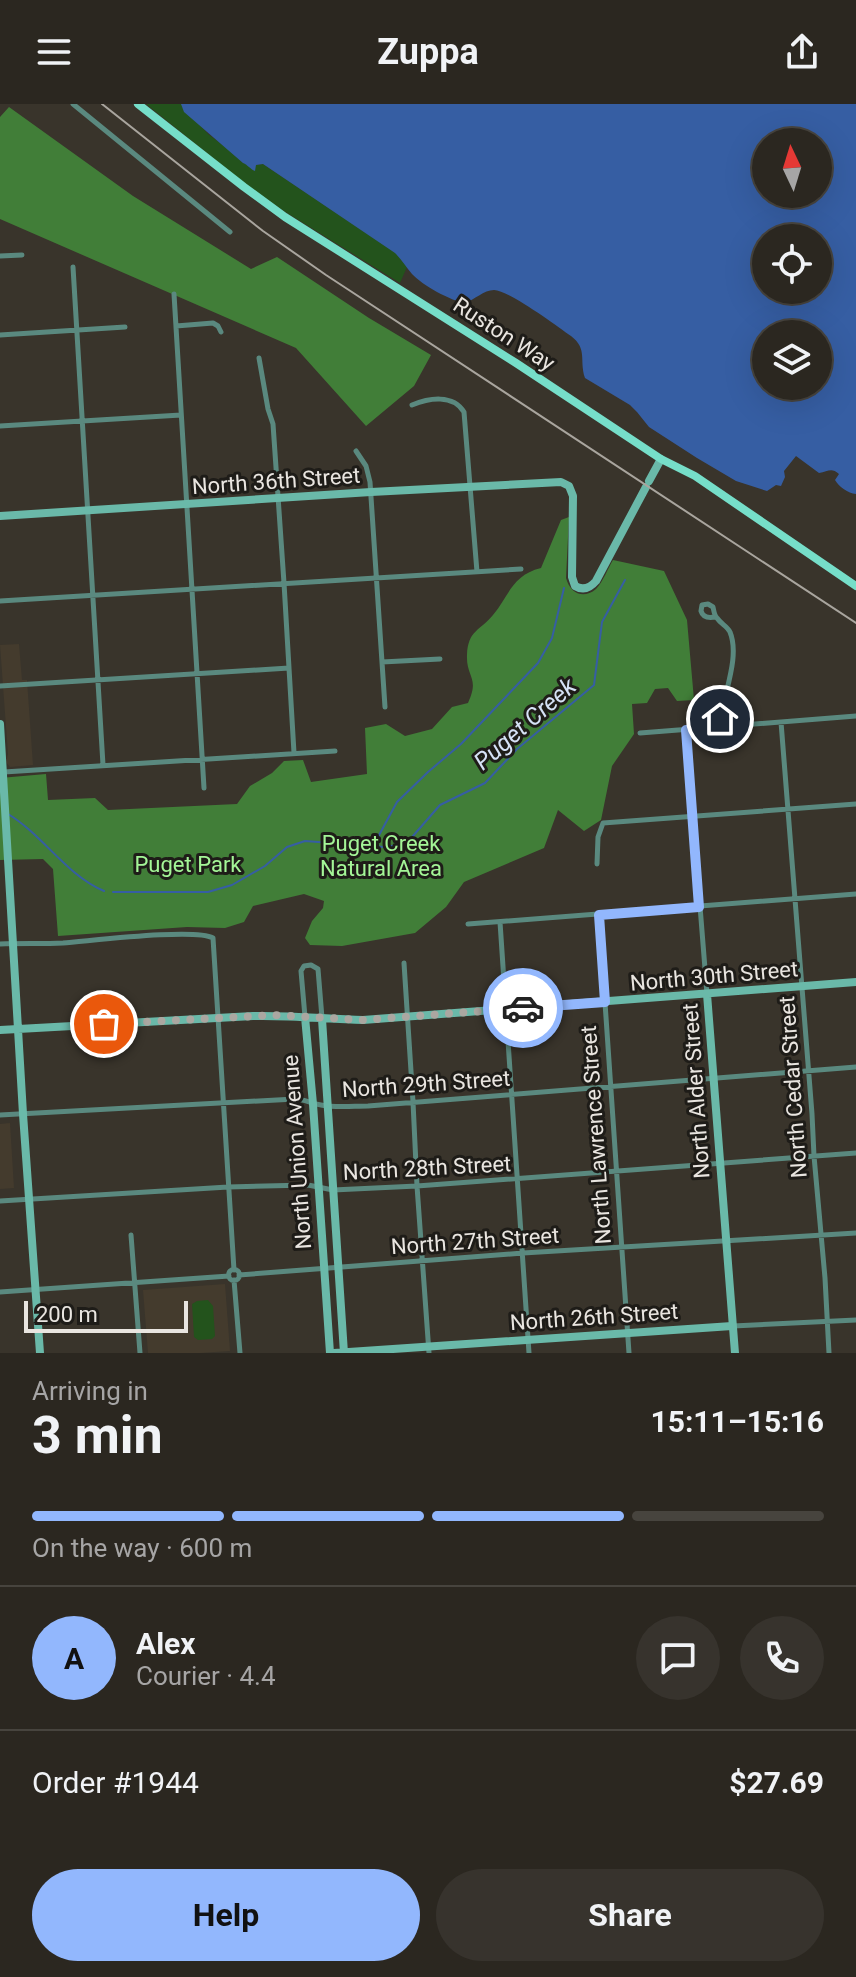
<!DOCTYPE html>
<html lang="en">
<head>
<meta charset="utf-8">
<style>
  :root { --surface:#2b2720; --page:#37332d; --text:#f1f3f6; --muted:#a6a5a5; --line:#47443e; --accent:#92b7fd }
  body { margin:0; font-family:Roboto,sans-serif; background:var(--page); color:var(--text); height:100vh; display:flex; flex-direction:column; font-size:30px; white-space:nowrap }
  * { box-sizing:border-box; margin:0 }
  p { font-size:26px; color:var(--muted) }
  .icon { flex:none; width:44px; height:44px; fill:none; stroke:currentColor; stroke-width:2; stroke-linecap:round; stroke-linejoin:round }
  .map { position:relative; height:1249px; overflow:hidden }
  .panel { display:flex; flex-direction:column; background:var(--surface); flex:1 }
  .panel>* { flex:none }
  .needle { width:52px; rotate:356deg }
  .fabs { position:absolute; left:752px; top:24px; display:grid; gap:16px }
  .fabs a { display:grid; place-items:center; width:80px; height:80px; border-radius:50%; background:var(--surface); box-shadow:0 8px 32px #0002,0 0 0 2px var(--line); font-size:40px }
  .scale { position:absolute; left:24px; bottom:20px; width:164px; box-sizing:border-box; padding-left:8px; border:4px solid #e9e5e0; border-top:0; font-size:22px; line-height:28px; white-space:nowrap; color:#e9e5e0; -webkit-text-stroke:6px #1e1c18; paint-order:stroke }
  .pin { position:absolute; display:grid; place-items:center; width:68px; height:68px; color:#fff; margin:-34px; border:4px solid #fff; border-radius:50%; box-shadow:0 2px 8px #0007 }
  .courier { position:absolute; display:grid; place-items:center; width:80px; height:80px; margin:-40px; border:6px solid #92b7fd; border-radius:50%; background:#fff; color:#222; box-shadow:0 2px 10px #0007 }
  .summary em { font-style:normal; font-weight:700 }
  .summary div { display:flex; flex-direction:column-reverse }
  .summary { display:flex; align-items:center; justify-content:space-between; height:136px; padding:0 32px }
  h1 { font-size:52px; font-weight:700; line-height:60px }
  .bar { display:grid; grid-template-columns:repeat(4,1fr); gap:12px 8px; align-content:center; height:96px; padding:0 32px }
  .bar i { height:10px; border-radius:6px; background:var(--line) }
  .bar .active { background:var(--accent) }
  .bar p { grid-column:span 4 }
  .line { display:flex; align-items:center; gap:20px; padding:0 32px; border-top:2px solid var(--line) }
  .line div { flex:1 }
  .round { display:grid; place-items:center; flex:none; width:84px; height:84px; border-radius:42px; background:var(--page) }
  .cta { display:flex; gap:16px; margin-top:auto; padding:16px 32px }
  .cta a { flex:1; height:92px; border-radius:48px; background:var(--accent); color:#111; font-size:32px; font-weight:700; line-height:92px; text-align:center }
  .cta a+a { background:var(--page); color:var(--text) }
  header { display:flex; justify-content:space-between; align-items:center; height:104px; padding:0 32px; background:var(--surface); font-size:36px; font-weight:700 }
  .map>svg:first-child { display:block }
</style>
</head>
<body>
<header><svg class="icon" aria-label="menu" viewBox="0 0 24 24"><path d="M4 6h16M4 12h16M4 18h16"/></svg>Zuppa<svg class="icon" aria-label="share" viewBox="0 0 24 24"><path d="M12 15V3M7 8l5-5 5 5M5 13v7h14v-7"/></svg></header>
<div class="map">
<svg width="856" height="1249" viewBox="0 0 856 1249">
  <rect width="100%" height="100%" fill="#39342b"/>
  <path fill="#443b2d" d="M19 540 22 576H27L33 661 10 663 6 658 8 650 0 541Z
    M10 1019 14 1084 0 1085V1020Z
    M225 1180 230 1247 200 1249H148L143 1186Z"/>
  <path fill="#23531c" d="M146 0H181L208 30 228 45 243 59 256 61 263 60 396 149 407 163 400 179 284 107 247 81Z
    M208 1196 213 1202 215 1232 212 1235 198 1236 194 1233 192 1200 197 1197Z"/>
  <path fill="#417e38" d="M9 3 133 92 251 165 277 153 369 214 431 251 414 282 366 322 296 244 0 115V13Z
    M569 413 566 474C570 489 583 496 596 485 603 478 608 464 613 456L664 467 687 516 694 596 677 597 668 584 655 585 647 599 632 600 634 630 612 662 601 716 584 727 558 706 544 744 464 778 446 803 415 829 342 842 310 841 305 834 312 817 323 804 324 797 304 790 253 802 244 818 225 824 187 823 58 832 53 765 43 755 0 756V674L46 670 48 696 95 694 108 706 237 700 250 682 272 669 284 657 303 656 311 678 367 670 365 624 386 620 405 632 432 625 452 603 468 599C480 573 466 574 467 551 468 526 480 527 493 511 509 492 512 471 541 464L561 416Z"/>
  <path fill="#365ea3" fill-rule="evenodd" d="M181 0H856V390C848 389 839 383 835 376L839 370C831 363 828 368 819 369L796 352 784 367 785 373 781 382 776 381 767 387 736 377 697 354 649 323 637 308 630 301 585 274C579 256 588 245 571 232 555 221 510 187 494 186 484 186 474 196 465 199 451 197 422 181 412 170 406 163 402 156 395 149L263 60 256 61 255 67C250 65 248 61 243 59L184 8ZM766 38H818V90H766ZM766 134H818V186H766ZM766 230H818V282H766Z"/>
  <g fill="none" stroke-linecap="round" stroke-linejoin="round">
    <path stroke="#365ea3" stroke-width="2" d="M8 710C43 731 66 771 104 787
      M358 740 378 733 397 698 428 668 461 640 538 559 552 534 564 484
      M113 788H208L232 781 265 762 287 743 305 737 384 743 406 740 440 701 485 679 517 645 594 581 602 518 625 476"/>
    <path stroke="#5a897f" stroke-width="5" d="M73 0 230 128
      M0 152 22 151
      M73 163 103 661
      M174 190 204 684
      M176 222 213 219 218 222 221 228
      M0 231 125 223
      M259 254 268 305 273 320 284 479 294 649
      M412 301C429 294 453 290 464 308L477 468
      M0 322 181 311
      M356 347 366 362 370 378 385 603
      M0 497 521 465
      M715 513C709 514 703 514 701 507L702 501 708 500 713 503C714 507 714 511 717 514 721 520 727 522 730 528 741 555 721 595 720 623
      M382 558 440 555
      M0 582 289 564
      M781 618 812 1010 814 1052 825 1174 829 1249
      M686 626 707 890
      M640 629 856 612
      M4 668 335 647
      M597 760 598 733 603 719 856 700
      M599 811 629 1249
      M500 818 529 1249
      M468 820 856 790
      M0 840C21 839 42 840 63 839 91 837 194 824 213 834L234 1166
      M404 859 413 998 417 1082 429 1249
      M305 913 301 867 304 862 311 861 318 865 322 914
      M0 1011 295 995C305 995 311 1000 321 1001 336 1004 353 1002 368 1002L856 963
      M0 1097 228 1083 308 1081 333 1086 417 1082 856 1049
      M131 1131 140 1249
      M228.5 1171a5.5 5.5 0 1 1 11 0a5.5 5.5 0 1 1-11 0Z
      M239 1171 523 1149 856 1129
      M234 1176 240 1249
      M0 1188 229 1172
      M733 1222 856 1216"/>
    <path stroke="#6ab9a9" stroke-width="8" d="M649 377 661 355
      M0 412 371 388 561 378 569 382 573 392 572 473 575 482C583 487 590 484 596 477L646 383
      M0 620 23 1010 40 1249
      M707 890 735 1249
      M305 913 313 1000 330 1249
      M322 915 344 1249
      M0 926 253 912C290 911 326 915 363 916L856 878
      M334 1249 732 1222"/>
    <path stroke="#76dec9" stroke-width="8" d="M138 0 244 83 285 113 516 259 661 355 695 372 856 482"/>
    <path stroke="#a9a59e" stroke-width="2" d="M102 0 263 127 326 171 856 519"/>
  </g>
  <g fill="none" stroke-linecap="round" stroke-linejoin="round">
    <path stroke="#aba7a1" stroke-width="8" stroke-dasharray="0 14.4" d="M104 920 274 911 363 916 523 904"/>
    <path stroke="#92b7fd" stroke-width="10" d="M523 904 605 898 599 811 699 803 686 626 720 623V615"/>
  </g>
  <g text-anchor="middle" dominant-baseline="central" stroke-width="6" stroke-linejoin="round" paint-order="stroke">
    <g font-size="22" fill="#e9e5e0" stroke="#1e1c18">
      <text transform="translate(504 230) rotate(33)">Ruston Way</text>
      <text transform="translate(276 377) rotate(-4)">North 36th Street</text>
      <text transform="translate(714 872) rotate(-5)">North 30th Street</text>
      <text transform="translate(426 980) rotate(-4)">North 29th Street</text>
      <text transform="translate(793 983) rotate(-94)">North Cedar Street</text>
      <text transform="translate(696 987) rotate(-94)">North Alder Street</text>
      <text transform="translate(596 1031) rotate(-94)">North Lawrence Street</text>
      <text transform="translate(297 1048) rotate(-94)">North Union Avenue</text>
      <text transform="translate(427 1064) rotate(-3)">North 28th Street</text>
      <text transform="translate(475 1137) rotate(-4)">North 27th Street</text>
      <text transform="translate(594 1213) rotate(-4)">North 26th Street</text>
    </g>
    <g font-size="22" fill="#a4f697" stroke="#1e1c18">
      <text x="381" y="739">Puget Creek<tspan x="381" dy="25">Natural Area</tspan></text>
      <text x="188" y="760">Puget Park</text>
    </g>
    <g font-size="24" font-style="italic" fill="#d6e2f6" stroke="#1e1c18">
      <text transform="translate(525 620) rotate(-41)">Puget Creek</text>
    </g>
  </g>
</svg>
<div class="fabs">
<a><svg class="needle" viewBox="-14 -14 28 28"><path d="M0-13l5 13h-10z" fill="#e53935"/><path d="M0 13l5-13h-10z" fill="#a6a5a5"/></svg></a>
<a><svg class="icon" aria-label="locate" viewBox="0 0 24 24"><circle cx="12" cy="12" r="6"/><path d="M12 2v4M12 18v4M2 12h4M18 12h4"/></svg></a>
<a><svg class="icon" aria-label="layers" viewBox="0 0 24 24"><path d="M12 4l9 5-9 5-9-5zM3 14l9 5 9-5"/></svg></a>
</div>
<div class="scale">200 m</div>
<div class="pin" style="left:104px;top:920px;background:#ea580c"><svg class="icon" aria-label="bag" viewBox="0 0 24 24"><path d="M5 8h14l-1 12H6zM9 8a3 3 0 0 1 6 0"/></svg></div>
<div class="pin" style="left:720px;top:615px;background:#1f2937"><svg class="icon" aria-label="home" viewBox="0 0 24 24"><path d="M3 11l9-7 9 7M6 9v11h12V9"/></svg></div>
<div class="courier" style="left:523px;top:904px"><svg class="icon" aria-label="car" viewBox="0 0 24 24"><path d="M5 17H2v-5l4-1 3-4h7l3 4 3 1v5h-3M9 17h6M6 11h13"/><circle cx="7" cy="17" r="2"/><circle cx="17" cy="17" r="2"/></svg></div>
</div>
<section class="panel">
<div class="summary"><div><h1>3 min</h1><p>Arriving in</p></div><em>15:11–15:16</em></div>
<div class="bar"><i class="active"></i><i class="active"></i><i class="active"></i><i></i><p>On the way · 600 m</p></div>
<div class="line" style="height:144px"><b class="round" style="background:var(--accent);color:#111">A</b><div><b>Alex</b><p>Courier · 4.4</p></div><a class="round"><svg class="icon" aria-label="chat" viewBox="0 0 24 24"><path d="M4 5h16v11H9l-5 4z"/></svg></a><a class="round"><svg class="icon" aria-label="phone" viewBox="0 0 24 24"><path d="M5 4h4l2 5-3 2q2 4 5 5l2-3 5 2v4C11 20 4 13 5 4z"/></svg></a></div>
<div class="line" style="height:104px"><div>Order #1944</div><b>$27.69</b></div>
<div class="cta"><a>Help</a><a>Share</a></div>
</section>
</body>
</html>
